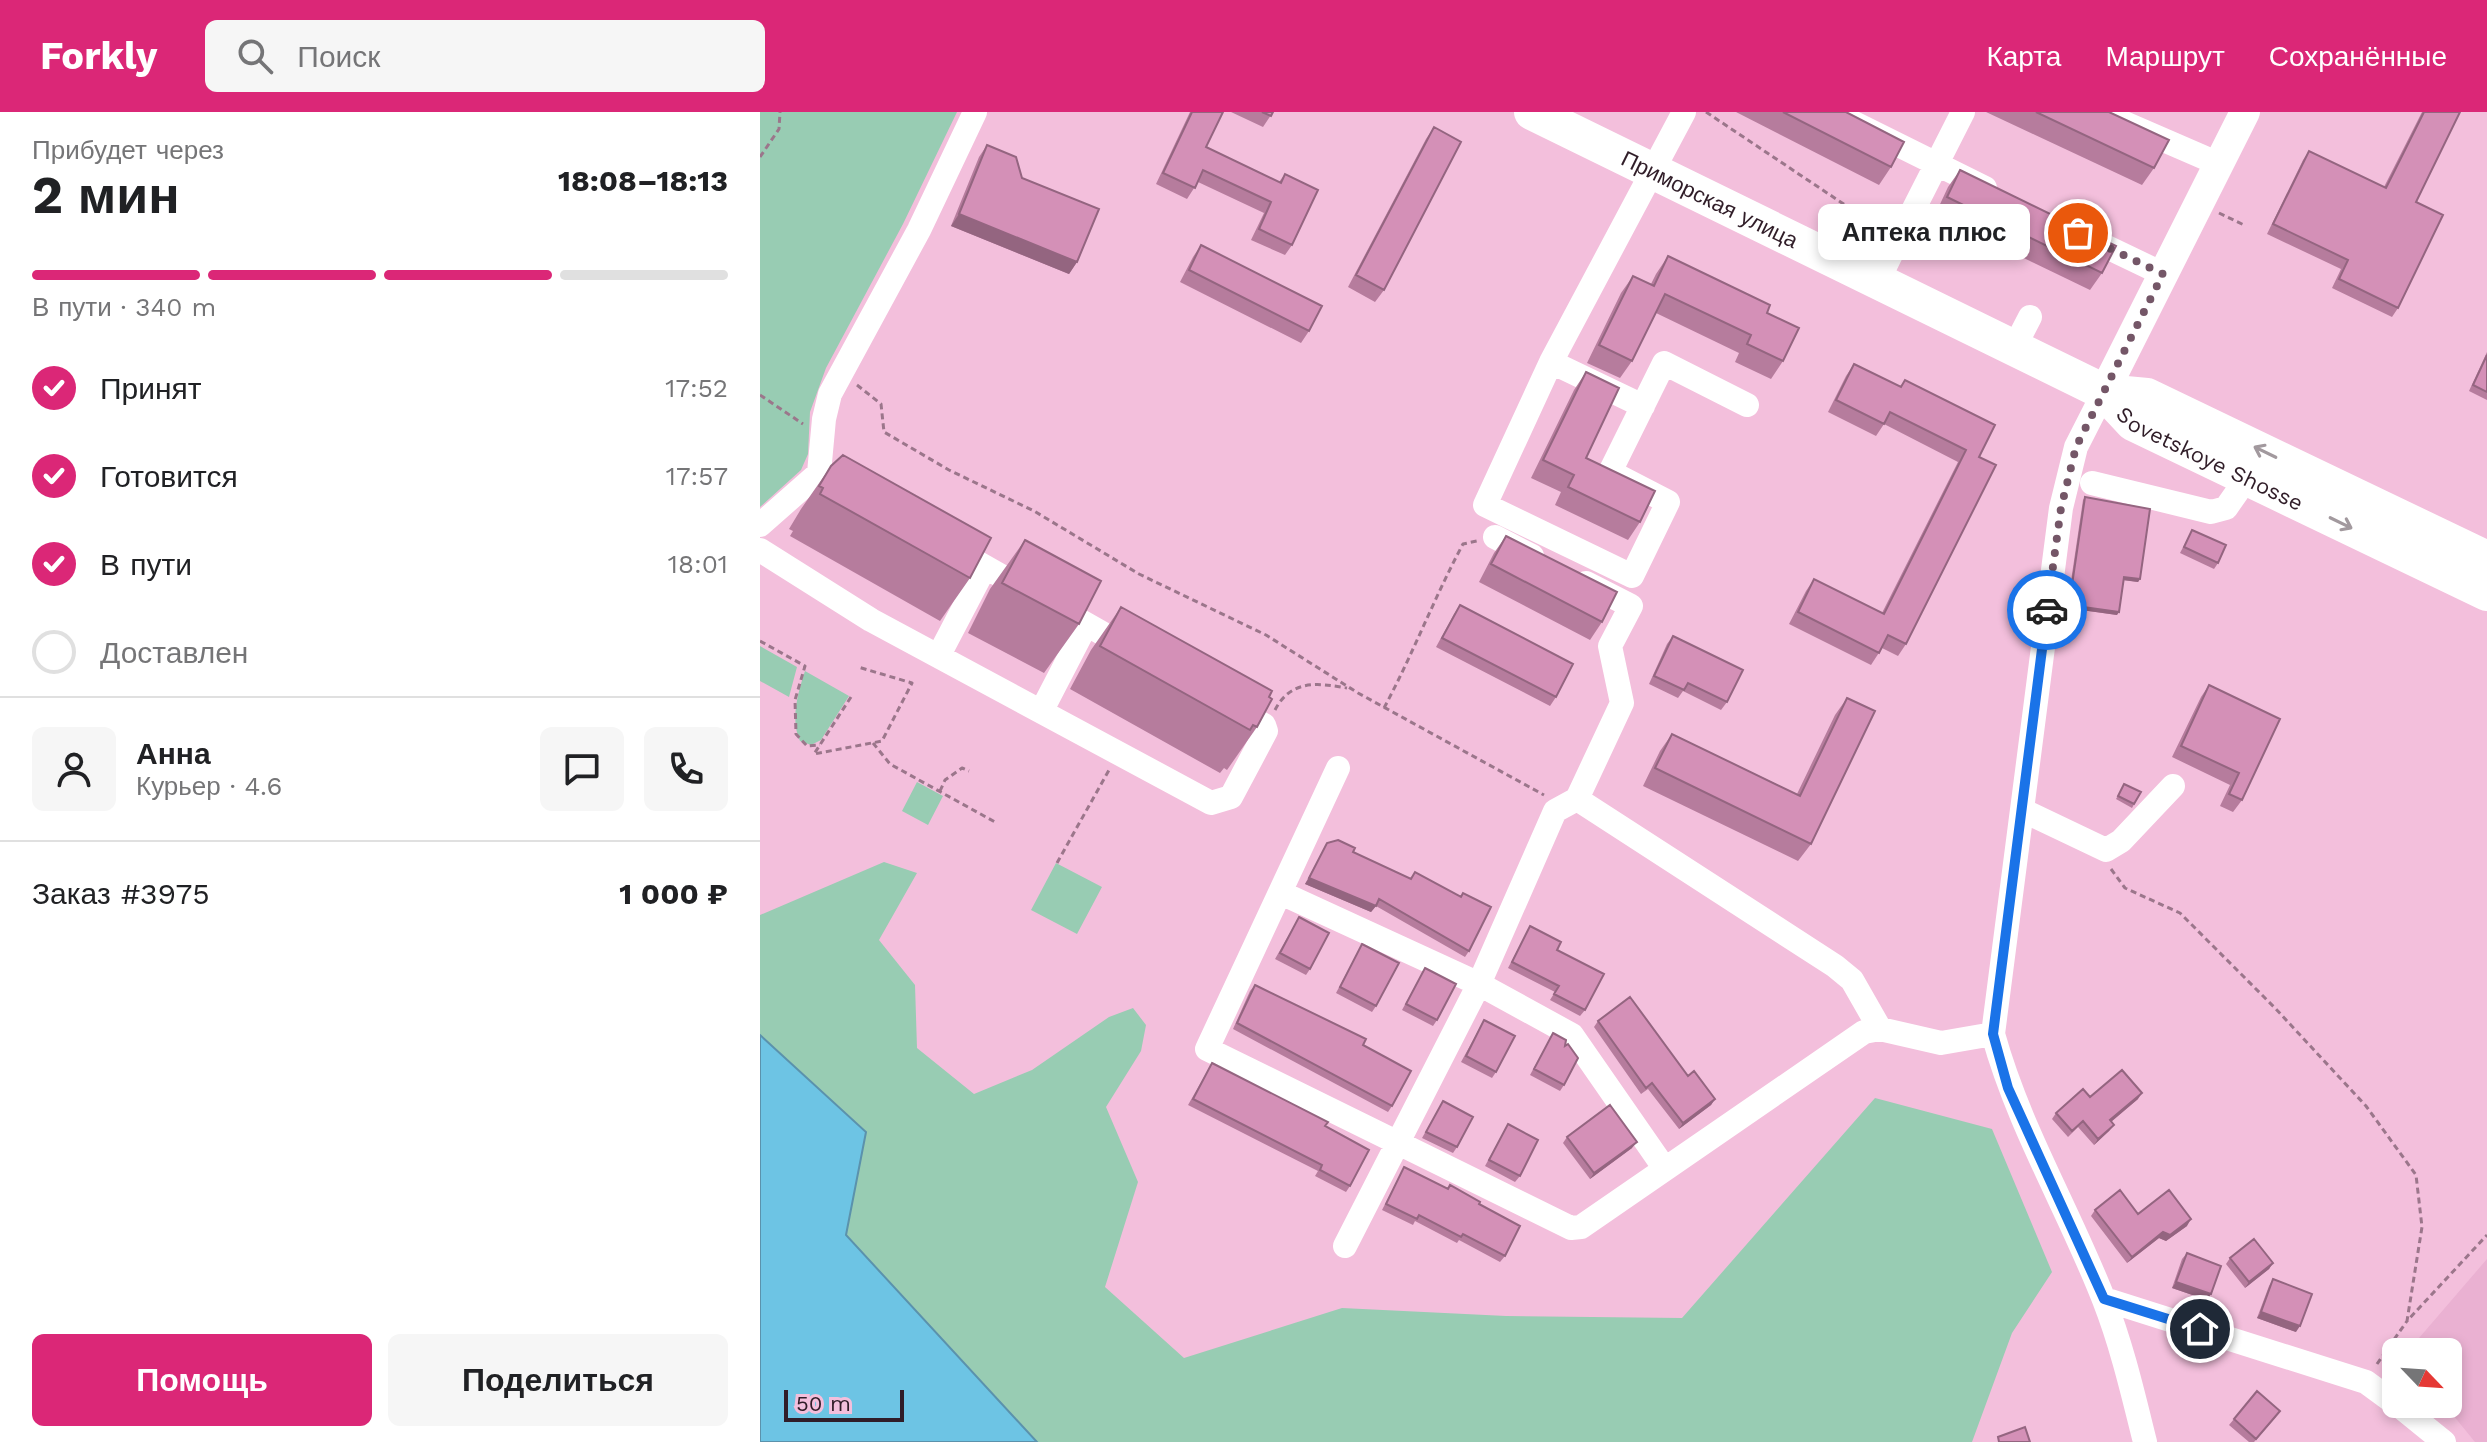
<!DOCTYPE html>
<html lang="ru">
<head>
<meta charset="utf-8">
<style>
  :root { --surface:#fff; --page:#f6f6f6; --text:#202124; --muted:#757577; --line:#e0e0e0; --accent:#db2777 }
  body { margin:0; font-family:"Work Sans",sans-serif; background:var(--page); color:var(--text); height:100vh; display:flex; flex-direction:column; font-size:30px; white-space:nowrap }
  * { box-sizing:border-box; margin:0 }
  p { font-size:26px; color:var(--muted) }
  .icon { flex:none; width:44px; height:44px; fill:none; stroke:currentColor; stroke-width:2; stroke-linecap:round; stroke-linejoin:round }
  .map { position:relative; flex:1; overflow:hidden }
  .panel { display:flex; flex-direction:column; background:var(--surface); width:760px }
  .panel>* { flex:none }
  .needle { width:52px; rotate:115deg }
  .fabs { position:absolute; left:1622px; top:1226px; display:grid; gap:16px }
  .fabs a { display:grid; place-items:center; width:80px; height:80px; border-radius:12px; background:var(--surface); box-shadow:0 4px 12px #0003; font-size:40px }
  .scale { position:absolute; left:24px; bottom:20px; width:120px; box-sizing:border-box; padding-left:8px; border:4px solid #301d28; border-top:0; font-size:22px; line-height:28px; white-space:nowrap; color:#301d28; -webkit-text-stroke:6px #f3bfdc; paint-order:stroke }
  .pin { position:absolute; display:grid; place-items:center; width:68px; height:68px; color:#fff; margin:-34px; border:4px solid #fff; border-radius:50%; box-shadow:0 2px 8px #0007 }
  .courier { position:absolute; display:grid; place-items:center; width:80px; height:80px; margin:-40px; border:6px solid #1a73e8; border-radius:50%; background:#fff; color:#222; box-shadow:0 2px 10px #0007 }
  .bubble { position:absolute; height:56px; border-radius:12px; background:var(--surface); box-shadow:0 4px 12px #0003; font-size:26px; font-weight:700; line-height:56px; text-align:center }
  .head em { font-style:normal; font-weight:700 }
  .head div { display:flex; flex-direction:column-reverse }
  .head { display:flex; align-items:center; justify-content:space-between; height:136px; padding:0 32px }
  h1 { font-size:52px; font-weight:700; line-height:60px }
  .bar { display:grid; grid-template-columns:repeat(4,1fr); gap:12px 8px; align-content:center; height:96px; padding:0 32px }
  .bar i { height:10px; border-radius:6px; background:var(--line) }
  .bar .on { background:var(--accent) }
  .bar p { grid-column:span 4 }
  .line { display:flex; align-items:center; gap:20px; padding:0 32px; border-top:2px solid var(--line) }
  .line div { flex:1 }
  .round { display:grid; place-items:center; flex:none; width:84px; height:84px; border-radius:12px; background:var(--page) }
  ol { padding:0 32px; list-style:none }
  li { display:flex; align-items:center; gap:24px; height:88px }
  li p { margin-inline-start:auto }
  li .icon { padding:8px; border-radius:50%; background:var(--accent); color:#fff; stroke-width:4 }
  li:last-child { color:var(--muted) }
  li i { width:44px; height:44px; border:4px solid var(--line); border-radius:50% }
  .button { display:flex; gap:16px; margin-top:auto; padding:16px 32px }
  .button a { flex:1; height:92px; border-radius:12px; background:var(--accent); color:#fff; font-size:32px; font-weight:700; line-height:92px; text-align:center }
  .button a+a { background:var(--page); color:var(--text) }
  header { display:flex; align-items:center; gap:48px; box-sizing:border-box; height:112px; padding:0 40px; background:var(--accent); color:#fff }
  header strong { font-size:38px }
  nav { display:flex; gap:44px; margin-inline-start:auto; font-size:28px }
  .search { width:560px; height:72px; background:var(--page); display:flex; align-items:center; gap:20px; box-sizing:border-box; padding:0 28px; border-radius:12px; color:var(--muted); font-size:30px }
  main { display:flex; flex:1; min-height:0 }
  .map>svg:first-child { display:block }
</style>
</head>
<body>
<header>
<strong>Forkly</strong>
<div class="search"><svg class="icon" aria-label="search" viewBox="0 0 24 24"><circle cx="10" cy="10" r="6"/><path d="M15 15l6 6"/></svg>Поиск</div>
<nav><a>Карта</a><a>Маршрут</a><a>Сохранённые</a></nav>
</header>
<main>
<section class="panel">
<div class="head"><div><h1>2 мин</h1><p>Прибудет через</p></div><em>18:08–18:13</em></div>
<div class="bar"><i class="on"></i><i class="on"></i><i class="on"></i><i></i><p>В пути · 340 m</p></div>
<ol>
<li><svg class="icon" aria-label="check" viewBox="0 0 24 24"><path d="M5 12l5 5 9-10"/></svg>Принят<p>17:52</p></li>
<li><svg class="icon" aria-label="check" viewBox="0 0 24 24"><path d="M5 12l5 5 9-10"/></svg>Готовится<p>17:57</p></li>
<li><svg class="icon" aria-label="check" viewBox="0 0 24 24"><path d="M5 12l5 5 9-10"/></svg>В пути<p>18:01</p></li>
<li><i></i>Доставлен</li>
</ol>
<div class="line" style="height:144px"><a class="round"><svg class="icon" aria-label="person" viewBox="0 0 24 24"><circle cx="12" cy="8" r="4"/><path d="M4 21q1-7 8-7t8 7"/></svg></a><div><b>Анна</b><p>Курьер · 4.6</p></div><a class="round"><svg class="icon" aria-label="chat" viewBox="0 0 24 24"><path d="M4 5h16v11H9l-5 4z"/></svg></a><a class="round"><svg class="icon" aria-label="phone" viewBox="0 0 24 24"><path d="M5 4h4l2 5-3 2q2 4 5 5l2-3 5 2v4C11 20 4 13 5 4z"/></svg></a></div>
<div class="line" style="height:104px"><div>Заказ #3975</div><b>1 000 ₽</b></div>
<div class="button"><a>Помощь</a><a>Поделиться</a></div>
</section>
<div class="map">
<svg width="1727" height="1330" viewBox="0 0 1727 1330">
  <rect width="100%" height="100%" fill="#f3bfdc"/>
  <path fill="#eab1d2" d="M1727 1147V1330H1715L1684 1292H1688V1240H1647Z"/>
  <path fill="#98ccb3" d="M0 0H197L143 112 66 256 50 300 48 342 41 358 0 395Z
    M0 534 37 555 29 585 0 569Z
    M45 559 89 584 61 628 51 633 40 629C30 608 38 580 45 559Z
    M157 670 183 684 168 713 142 699Z
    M124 750 157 761 119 828 155 873 157 936 214 982 272 958 349 905 373 896 386 913 381 939 346 995 378 1070 345 1175 424 1246 582 1196 746 1204 922 1206 1115 986 1232 1017 1292 1160 1252 1221 1212 1330H277L86 1123 106 1020 0 923V803Z
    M296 751 342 775 317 822 271 798Z"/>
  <path fill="#6dc4e4" stroke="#5b92ac" stroke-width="2" d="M0 923 106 1020 86 1123 277 1330H0Z"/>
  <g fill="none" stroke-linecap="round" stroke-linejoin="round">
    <path stroke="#9b768b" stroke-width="3" stroke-dasharray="6 4" stroke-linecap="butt" d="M946 0 1121 117
      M0 45 19 17 20 0
      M1459 101 1484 113
      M97 273 121 292 124 320 189 358 274 399 379 462 506 523 598 581 784 683
      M0 283 43 312
      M0 529 45 554 35 588 36 622 47 634 60 633
      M91 585 54 642 122 629 152 571 98 555
      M624 596C653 542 674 486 703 432L717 429
      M515 598C531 567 558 571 587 576
      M113 631 130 652 235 710
      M180 679 185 668 202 656 209 659
      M297 751 349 658
      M1351 757 1365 776 1420 801 1515 896 1606 994 1656 1063 1662 1115 1647 1209 1727 1123
      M1617 1252 1647 1209"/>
    <path stroke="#fff" stroke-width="24" d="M1072 0 1225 76
      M1339 0 1459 52
      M1326 125 1403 162
      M1138 128 1203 0
      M1118 169 1138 128 1150 134
      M1254 236 1270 205
      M791 250 725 393 872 464 908 390 850 360 904 251 987 293
      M1344 280 1316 335 1301 396 1233 922C1259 1016 1309 1098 1344 1188 1362 1234 1373 1282 1385 1330
      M883 294 791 250 924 0
      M1332 371 1451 400 1466 396 1487 366
      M0 413 59 361 64 307 70 282 159 118 215 0
      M735 425 772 444
      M190 435 370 537
      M0 438 111 508 451 691 471 685 506 619 504 613 471 595
      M179 543 225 455
      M282 598 326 513
      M578 656 447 937 811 1116 821 1115 1104 920 1120 917 1181 931 1233 922
      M817 687 1075 854 1092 868 1120 917
      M1262 698 1346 738 1361 729 1413 674
      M521 781 719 872 812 923 905 1057
      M585 1134 719 872 795 699 817 687 862 591 850 534 871 494 826 471
      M1344 1187 1606 1270 1636 1292
      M1637 1292 1684 1330"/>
    <path stroke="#fff" stroke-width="30" d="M1344 280 1485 0"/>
    <g stroke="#fff" stroke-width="36">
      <path id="s1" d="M772 0 1344 280 1373 311 1727 481"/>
      <path d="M1344 280 1387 284 1727 447"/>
    </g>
  </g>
  <path fill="#b67c9d" d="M430 0H463L446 35 519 70 525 62 532 133 525 143 491 128 504 101 438 70 427 87 396 72Z
    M471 0H513L503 15Z
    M976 0H1086L1131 55 1119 73Z
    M1226 0H1349L1394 56 1382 73Z
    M1662 0H1700L1656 90 1638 196 1632 205 1572 176 1581 157 1507 122 1543 48 1549 39 1624 75Z
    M674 15 624 178 615 190 588 175 666 27Z
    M227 33 317 150 309 162 191 114 219 45Z
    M1200 58 1342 161 1330 178 1175 103 1188 75Z
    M441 133 549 219 541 231 420 170 433 145Z
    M908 144 1007 201 1023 249 1011 267 975 250 979 241 896 201 872 249 860 266 827 251 861 181 873 164 891 172 896 162Z
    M1727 240V288L1709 279Z
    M1094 252 1140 275 1145 268 1219 345 1146 532 1138 544 1122 536 1111 553 1029 512 1046 479 1054 467 1122 501 1198 350 1124 312 1116 324 1068 300 1086 264Z
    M826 260V346L880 410 868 428 795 393 801 380 771 366 814 278Z
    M71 354 210 466 180 509 30 424 33 419 29 417 41 397Z
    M1325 385 1380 467 1378 470 1364 468 1357 503 1307 496 1323 388Z
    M1432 418 1458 451 1454 457 1420 441Z
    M746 424 842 510 830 528 719 470 734 441Z
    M265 428 319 512 284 561 208 521 230 477Z
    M700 493 796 585 790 594 676 535 694 502Z
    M361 495 509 585 497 615 467 658 464 656 460 661 310 577 331 538Z
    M913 524 967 590 961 598 923 579 918 586 889 572 907 532Z
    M1449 573 1520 607 1482 688 1473 700 1460 694 1470 673 1412 645 1441 585Z
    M1087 586 1051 732 1038 749 883 674 900 639 912 622 1037 682 1075 603Z
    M1364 672 1381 680 1372 696 1356 687Z
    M567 731 593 740 650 767 655 760 709 839 705 845 616 794 611 800 545 772Z
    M539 805 550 857 546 863 515 847Z
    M770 814 797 838 825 898 820 904 790 888 795 880 748 856Z
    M602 832 616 894 612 900 576 881Z
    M665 856 677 908 673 914 642 898Z
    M495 873 603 933 632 994 628 1000 473 917 490 879Z
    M724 908 736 960 732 966 701 950Z
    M838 909 928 964 955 987 951 993 919 1017 888 977 881 982 834 915Z
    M793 921 804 973 800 979 770 963Z
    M452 951 565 1014 590 1074 586 1080 555 1064 558 1059 428 993Z
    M1330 985 1378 987 1351 1010 1354 1013 1349 1019 1334 1033 1318 1015 1308 1025 1292 1007 1296 1001Z
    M683 989 697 1035 693 1041 662 1026Z
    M748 1012 760 1064 755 1070 725 1054Z
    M807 1025 872 1036 830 1067 803 1031Z
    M644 1055 719 1092 745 1144 740 1150 699 1128 697 1131 655 1109 653 1113 622 1098Z
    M1335 1098 1427 1114 1406 1129 1399 1126 1367 1151 1331 1104Z
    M1427 1141 1451 1182 1447 1188 1412 1176 1422 1147Z
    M1470 1146 1513 1151 1509 1157 1485 1176 1466 1152Z
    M1513 1167 1536 1220 1497 1206 1509 1174Z
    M1516 1305 1494 1330H1489L1469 1313 1474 1307Z"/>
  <path fill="#946580" d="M199 102 317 150 309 162 191 114Z
    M1364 465 1380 467 1378 470 1362 468Z
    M1309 493 1359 500 1357 503 1307 496Z
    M549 766 616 794 611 800 545 772Z
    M1382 981 1378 987 1346 1014 1350 1008Z
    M955 987 951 993 919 1017 923 1011Z
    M1354 1013 1349 1019 1334 1033 1338 1027Z
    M877 1030 872 1036 830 1067 834 1061Z
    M1431 1107 1427 1114 1406 1129 1399 1126 1367 1151 1372 1145 1403 1120Z
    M1513 1151 1509 1157 1485 1176 1489 1170Z
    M1416 1170 1451 1182 1447 1188 1412 1176Z
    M1501 1200 1540 1214 1536 1220 1497 1206Z"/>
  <path fill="#d490b7" stroke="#946580" stroke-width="2" d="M432 0H463L446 35 521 71 525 62 558 78 532 133 499 117 511 90 443 58 435 76 403 61Z
    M502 0H513L511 4Z
    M1023 0H1086L1144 30 1131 55Z
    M1276 0H1349L1409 28 1394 56Z
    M1664 0H1700L1656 90 1683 103 1638 196 1579 167 1588 148 1513 112 1549 39 1626 76Z
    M674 15 701 30 624 178 596 163Z
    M227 33 256 45 262 66 339 97 317 150 199 102Z
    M1200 58 1356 134 1342 161 1187 85Z
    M441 133 562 194 549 219 429 158Z
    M908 144 1010 193 1007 201 1039 216 1023 249 987 232 991 223 905 182 872 249 839 233 873 164 894 174Z
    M1727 243V280L1713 273Z
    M1094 252 1141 275 1145 268 1235 313 1219 345 1236 353 1146 532 1128 523 1119 541 1038 500 1054 467 1124 502 1206 338 1130 300 1124 312 1076 288Z
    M826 260 859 276 826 346 895 379 880 410 808 375 814 363 783 348Z
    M83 343 231 426 210 466 60 382 63 376 59 374 71 354Z
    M1325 385 1390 397 1380 467 1364 465 1359 500 1309 493Z
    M1432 418 1466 433 1458 451 1424 435Z
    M746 424 857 480 842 510 731 452Z
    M265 428 341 469 319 512 242 471Z
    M700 493 813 552 796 585 682 526Z
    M361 495 512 579 509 585 512 587 497 615 493 613 490 618 340 534Z
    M913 524 983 558 967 590 928 571 924 578 894 564Z
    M1449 573 1520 607 1482 688 1469 682 1479 661 1421 634Z
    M1087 586 1115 599 1051 732 895 656 912 622 1040 684Z
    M1364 672 1381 680 1374 692 1358 684Z
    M578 728 595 736 593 740 651 767 655 760 701 785 703 781 731 795 709 839 619 787 616 794 549 766 567 731Z
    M539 805 569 821 550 857 520 841Z
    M770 814 801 830 797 838 844 862 825 898 794 882 799 874 752 850Z
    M602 832 639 851 616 894 580 875Z
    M665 856 696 872 677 908 646 892Z
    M495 873 606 927 603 933 651 959 632 994 477 911Z
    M870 885 928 964 934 959 955 987 923 1011 892 971 886 976 838 909Z
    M724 908 755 924 736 960 706 944Z
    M793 921 806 928 805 934 808 932 818 946 804 973 774 957Z
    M452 951 568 1010 565 1014 609 1038 590 1074 560 1058 562 1053 433 987Z
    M1362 958 1382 981 1350 1008 1354 1013 1338 1027 1323 1009 1312 1019 1296 1001 1323 977 1330 985Z
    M683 989 713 1005 697 1035 666 1020Z
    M850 993 877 1030 834 1061 807 1025Z
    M748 1012 778 1028 760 1064 729 1048Z
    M644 1055 688 1077 690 1073 720 1090 719 1092 760 1114 745 1144 703 1122 701 1125 659 1103 657 1107 626 1092Z
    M1360 1078 1378 1102 1409 1078 1431 1107 1410 1123 1403 1120 1372 1145 1335 1098Z
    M1494 1127 1513 1151 1489 1170 1470 1146Z
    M1427 1141 1461 1154 1451 1182 1416 1170Z
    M1513 1167 1552 1182 1540 1214 1501 1200Z
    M1497 1279 1520 1299 1496 1327 1474 1307Z
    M1265 1315 1270 1330H1239L1238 1325Z"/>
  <defs><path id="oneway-shaft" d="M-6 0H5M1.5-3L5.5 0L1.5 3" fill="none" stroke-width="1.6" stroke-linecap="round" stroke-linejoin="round" transform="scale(2)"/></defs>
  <g stroke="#a2999e">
    <use href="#oneway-shaft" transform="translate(1505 340) rotate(-154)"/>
    <use href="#oneway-shaft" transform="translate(1581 411) rotate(26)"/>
  </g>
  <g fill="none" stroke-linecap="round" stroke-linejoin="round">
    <path stroke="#745667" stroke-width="8" stroke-dasharray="0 14.4" d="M1287 498 1301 396 1316 335 1403 162 1318 121"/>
    <path stroke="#1a73e8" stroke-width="10" d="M1287 498 1233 922 1248 976 1344 1187 1440 1217"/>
  </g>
  <g text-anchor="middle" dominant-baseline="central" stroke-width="7" stroke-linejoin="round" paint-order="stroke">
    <g font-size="22" fill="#301d28" stroke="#f3bfdc">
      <text stroke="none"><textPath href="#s1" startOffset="198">Приморская улица</textPath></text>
      <text stroke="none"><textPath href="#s1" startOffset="764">Sovetskoye Shosse</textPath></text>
    </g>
  </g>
</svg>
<div class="fabs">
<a><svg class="needle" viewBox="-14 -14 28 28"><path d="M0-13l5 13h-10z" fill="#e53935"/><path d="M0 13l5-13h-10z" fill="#757577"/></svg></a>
</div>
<div class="scale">50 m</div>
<div class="pin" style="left:1318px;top:121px;background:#ea580c"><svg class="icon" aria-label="bag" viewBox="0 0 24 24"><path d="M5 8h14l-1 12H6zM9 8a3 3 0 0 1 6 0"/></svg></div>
<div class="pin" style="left:1440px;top:1217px;background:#1f2937"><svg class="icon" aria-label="home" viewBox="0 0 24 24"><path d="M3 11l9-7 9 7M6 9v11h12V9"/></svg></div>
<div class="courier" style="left:1287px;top:498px"><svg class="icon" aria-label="car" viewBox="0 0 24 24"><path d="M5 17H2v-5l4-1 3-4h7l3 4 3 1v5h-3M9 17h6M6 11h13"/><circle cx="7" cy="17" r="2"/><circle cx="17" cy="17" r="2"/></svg></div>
<div class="bubble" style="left:1058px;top:92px;width:212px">Аптека плюс</div>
</div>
</main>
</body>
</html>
